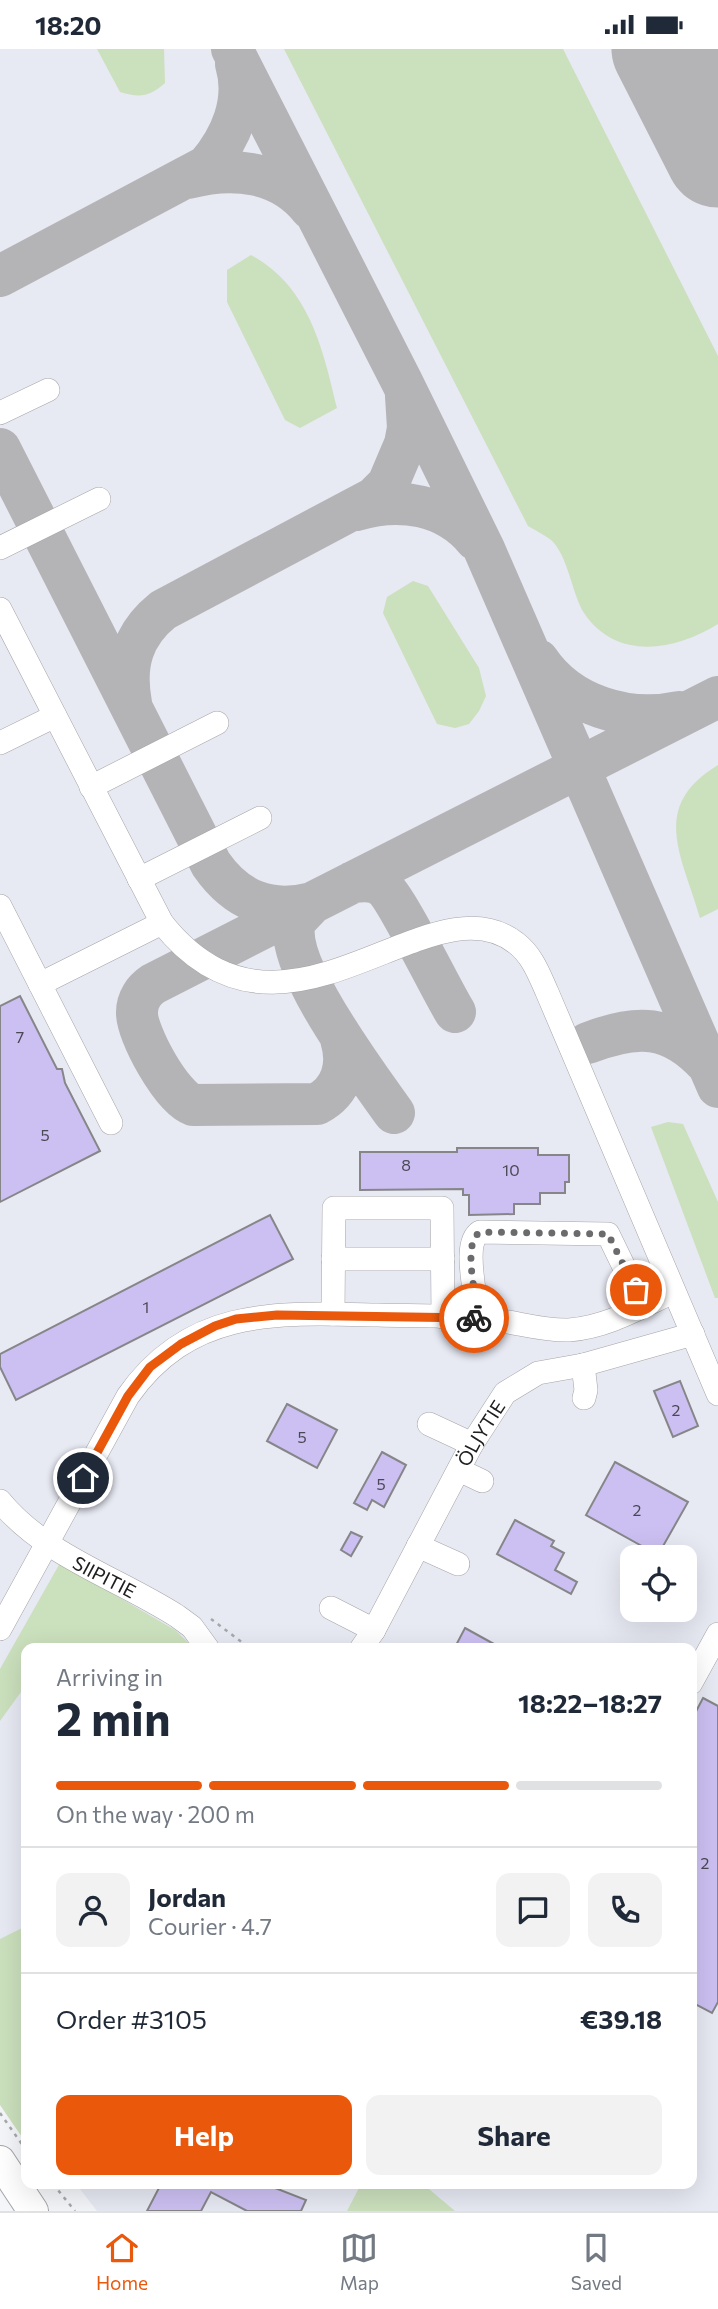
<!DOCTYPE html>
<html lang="en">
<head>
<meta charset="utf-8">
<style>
  :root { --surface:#fff; --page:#f2f2f3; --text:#1f2937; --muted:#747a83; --line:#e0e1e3; --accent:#ea580c }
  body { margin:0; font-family:Commissioner,sans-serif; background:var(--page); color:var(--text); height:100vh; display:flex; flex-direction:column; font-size:26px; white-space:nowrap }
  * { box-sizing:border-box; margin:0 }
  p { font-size:23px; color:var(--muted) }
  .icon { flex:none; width:38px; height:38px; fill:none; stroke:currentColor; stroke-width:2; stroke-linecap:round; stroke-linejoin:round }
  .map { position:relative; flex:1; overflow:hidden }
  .panel { position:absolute; left:21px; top:1594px; width:676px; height:546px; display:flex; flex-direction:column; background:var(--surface); border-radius:14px; box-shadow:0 7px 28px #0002 }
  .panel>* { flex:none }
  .buttons { position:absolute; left:620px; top:1496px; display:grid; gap:14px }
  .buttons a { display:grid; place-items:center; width:77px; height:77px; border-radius:14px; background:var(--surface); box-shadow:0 7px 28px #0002; font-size:35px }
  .pin { position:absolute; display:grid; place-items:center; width:60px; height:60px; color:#fff; margin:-30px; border:4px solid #fff; border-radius:50%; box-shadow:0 2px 7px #0007 }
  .courier { position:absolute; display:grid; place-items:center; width:70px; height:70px; margin:-35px; border:5px solid #ea580c; border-radius:50%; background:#fff; color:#222; box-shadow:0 2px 9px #0007 }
  .summary em { font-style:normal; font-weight:700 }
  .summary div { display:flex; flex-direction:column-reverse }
  .summary { display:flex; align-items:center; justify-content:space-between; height:119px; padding:0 35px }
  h1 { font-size:46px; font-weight:700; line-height:52px }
  .bar { display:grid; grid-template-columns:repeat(4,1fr); gap:10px 7px; align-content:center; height:84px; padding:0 35px }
  .bar i { height:9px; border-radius:5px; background:var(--line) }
  .bar .active { background:var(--accent) }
  .bar p { grid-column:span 4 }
  .line { display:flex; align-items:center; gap:18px; padding:0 35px; border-top:2px solid var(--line) }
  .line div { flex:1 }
  .round { display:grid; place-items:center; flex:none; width:74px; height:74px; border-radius:14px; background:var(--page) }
  .cta { display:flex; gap:14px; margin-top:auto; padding:14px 35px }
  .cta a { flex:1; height:80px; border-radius:14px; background:var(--accent); color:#fff; font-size:28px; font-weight:700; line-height:80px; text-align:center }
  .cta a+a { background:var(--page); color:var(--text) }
  .status { display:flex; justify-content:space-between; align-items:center; height:49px; padding:0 35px; background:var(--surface); direction:ltr }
  .status svg { height:19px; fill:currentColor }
  .tab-bar { display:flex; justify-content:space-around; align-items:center; height:98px; border-top:2px solid var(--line); background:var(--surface); font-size:19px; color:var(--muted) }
  .tab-bar a { display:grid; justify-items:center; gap:4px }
  .tab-bar .active { color:var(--accent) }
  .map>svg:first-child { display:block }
</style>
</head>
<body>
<div class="status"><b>18:20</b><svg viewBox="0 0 49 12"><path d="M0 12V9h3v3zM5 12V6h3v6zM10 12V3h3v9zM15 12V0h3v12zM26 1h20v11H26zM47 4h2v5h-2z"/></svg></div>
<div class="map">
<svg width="718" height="2162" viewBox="0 0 718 2162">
  <rect width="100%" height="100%" fill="#f5f6f9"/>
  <path fill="#e7e9f3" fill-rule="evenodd" d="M0 0H718V2162H97L76 2135H691V1600H26V2059L0 2019ZM632 1508H684V1561H632Z"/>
  <path fill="#cbe0bd" d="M97 0H164L165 34C149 48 140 49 120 43Z
    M284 0H563L718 307V575C676 601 617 613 584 564 572 545 568 506 551 491 545 486 536 482 528 477Z
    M251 206C309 237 323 300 337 359L300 379 285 371 227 253V221Z
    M413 532 428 537 479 619 486 647 479 662 469 675 455 679 437 675 383 564 387 548Z
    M718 716V860L700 869C682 806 649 758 718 716Z
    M668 1073 683 1075 718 1153V1249H715L651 1078Z
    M60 1514 175 1581 194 1599 61 1600 58 1594 53 1599 26 1600V1636L0 1672V1620Z
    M26 1877V2094L0 2056V1890Z
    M361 2135H423L455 2162H347Z"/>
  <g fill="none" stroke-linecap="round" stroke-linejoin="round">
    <path stroke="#b4b4b7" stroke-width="42" d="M232 0 402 333 484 500 718 1038
      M188 129C233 117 281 122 311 160
      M0 227 207 117C231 89 247 52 236 15
      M0 400 211 815C236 851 269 865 312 854L718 648
      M356 461C400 448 446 455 476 491
      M538 611C569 657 628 674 679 663
      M131 654C124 616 132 586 163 561L374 449 388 435 405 395 408 379 406 347
      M353 833C362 832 372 831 380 836 395 844 441 941 455 963
      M312 854 295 872C283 916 368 1027 394 1064
      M306 857 153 935C144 941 137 951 137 963 136 984 172 1049 193 1056L317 1055C342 1042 349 1016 341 990
      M588 994C637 975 670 975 707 1015"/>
    <path stroke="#b4b4b7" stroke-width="105" d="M664 0 718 106"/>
  </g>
  <path fill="#ccc0f2" stroke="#868689" stroke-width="2" d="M20 947 57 1020H62L65 1034 100 1102 0 1153V957Z
    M457 1099H538V1106H569V1133H565V1144H540V1155H514V1165L469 1166V1146H463V1140L360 1141V1103H457Z
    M270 1166 293 1210 16 1351 0 1318V1305Z
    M680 1332 698 1377 673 1388 654 1342Z
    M287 1355 337 1381 317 1419 267 1392Z
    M382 1403 406 1416 384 1458 372 1451 367 1461 354 1454Z
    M615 1413 688 1453 658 1506 586 1466Z
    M515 1471 554 1492 551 1497 564 1504 555 1521 577 1533 571 1545 497 1505Z
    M351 1483 362 1488 351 1507 341 1501Z
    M465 1579 503 1600H454Z
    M703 1649 718 1657V1953L712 1964 691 1953V1672Z
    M161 2135H265L306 2151 301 2162H247L211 2143 201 2162H147Z"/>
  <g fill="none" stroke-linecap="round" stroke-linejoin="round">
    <g stroke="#a5a5a8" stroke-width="24">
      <g id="minor">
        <path d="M0 364 48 341"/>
        <path d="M0 499 99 450"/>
        <path d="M0 560 162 874C284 1028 429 825 516 894 532 906 539 925 547 943L718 1345"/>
        <path d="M0 694 55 667"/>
        <path d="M91 738 217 674"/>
        <path d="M139 830 260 769"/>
        <path d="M0 857 111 1074"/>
        <path d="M40 935 162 874"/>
        <path d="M333 1210H443"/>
        <path d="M333 1265 334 1159H442L443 1268"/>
        <path d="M477 1269C478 1249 461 1195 480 1183L608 1185 643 1257"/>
        <path d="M583 1316 586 1341 584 1349"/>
        <path d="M429 1375 472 1395"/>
        <path d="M459 1421 482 1432"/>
        <path id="s1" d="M0 1452C45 1507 118 1529 177 1567L192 1578 208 1600"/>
        <path d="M418 1497 458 1515"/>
        <path d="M331 1559 374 1581"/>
        <path d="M0 1580 128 1347C191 1257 279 1264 378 1266 417 1267 456 1266 495 1271 520 1274 543 1282 569 1281 607 1278 639 1259 673 1243"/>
        <path id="s2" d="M361 1600 374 1581 472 1395 505 1344 538 1324 583 1316 693 1285"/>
        <path d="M691 1634 718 1585"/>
      </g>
    </g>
    <g stroke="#a5a5a8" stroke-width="32">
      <path id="major" d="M0 2112 33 2162"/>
    </g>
    <path stroke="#a7a8aa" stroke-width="2.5" stroke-dasharray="3.5 5" stroke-linecap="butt" d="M211 1570 251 1600
      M0 2064 26 2101
      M53 2135 75 2162"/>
    <use href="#minor" stroke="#fff" stroke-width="23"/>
    <use href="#major" stroke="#fff" stroke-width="30"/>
  </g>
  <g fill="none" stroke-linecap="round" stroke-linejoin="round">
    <path stroke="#6b6b6d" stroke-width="7" stroke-dasharray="0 12.6" d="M474 1269H477C478 1249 461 1195 480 1183L608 1185 636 1241"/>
    <path stroke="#ea580c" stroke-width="9" d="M83 1429 128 1347 150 1318 181 1295 215 1277 236 1270 277 1266 474 1269"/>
  </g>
  <g text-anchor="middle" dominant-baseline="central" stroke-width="7" stroke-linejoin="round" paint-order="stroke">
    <g font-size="16" fill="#4b4855">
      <text x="20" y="987">7</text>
      <text x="45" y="1085">5</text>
      <text x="406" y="1115">8</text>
      <text x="511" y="1120">10</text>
      <text x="146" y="1257">1</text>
      <text x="676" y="1360">2</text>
      <text x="302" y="1387">5</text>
      <text x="381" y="1434">5</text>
      <text x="637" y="1460">2</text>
      <text x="705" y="1813">2</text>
    </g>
    <g font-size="19" fill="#202021" stroke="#fff">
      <text stroke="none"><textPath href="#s2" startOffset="247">ÖLJYTIE</textPath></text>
      <text stroke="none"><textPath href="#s1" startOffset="130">SIIPITIE</textPath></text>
    </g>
  </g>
</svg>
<div class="buttons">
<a><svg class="icon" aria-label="locate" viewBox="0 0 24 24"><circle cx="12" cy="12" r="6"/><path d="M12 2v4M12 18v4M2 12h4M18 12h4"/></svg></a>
</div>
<div class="pin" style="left:636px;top:1241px;background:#ea580c"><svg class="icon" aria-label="bag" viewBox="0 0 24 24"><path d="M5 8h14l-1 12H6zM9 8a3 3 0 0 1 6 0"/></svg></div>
<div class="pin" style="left:83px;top:1429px;background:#1f2937"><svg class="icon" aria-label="home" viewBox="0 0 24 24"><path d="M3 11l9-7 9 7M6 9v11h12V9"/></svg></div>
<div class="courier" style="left:474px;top:1269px"><svg class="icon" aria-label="bike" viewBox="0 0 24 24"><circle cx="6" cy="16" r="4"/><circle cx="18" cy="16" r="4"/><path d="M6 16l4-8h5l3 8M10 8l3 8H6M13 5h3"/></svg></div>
<section class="panel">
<div class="summary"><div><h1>2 min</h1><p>Arriving in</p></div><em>18:22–18:27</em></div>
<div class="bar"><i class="active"></i><i class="active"></i><i class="active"></i><i></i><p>On the way · 200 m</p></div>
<div class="line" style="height:126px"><a class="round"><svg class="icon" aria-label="person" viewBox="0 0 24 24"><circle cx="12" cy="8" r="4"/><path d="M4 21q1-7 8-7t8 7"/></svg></a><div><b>Jordan</b><p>Courier · 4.7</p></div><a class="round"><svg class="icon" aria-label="chat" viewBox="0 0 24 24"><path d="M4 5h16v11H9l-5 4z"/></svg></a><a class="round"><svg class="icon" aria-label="phone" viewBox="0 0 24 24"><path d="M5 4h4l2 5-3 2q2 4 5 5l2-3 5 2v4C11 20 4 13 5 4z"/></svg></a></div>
<div class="line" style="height:91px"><div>Order #3105</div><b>€39.18</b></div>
<div class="cta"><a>Help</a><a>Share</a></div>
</section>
</div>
<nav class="tab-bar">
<a class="active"><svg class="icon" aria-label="home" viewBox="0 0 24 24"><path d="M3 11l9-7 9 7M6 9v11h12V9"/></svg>Home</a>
<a><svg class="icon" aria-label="map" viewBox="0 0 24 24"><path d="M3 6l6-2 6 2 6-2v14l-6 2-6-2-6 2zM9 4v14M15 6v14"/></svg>Map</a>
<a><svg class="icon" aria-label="saved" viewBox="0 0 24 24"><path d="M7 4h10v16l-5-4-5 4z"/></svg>Saved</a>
</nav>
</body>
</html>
